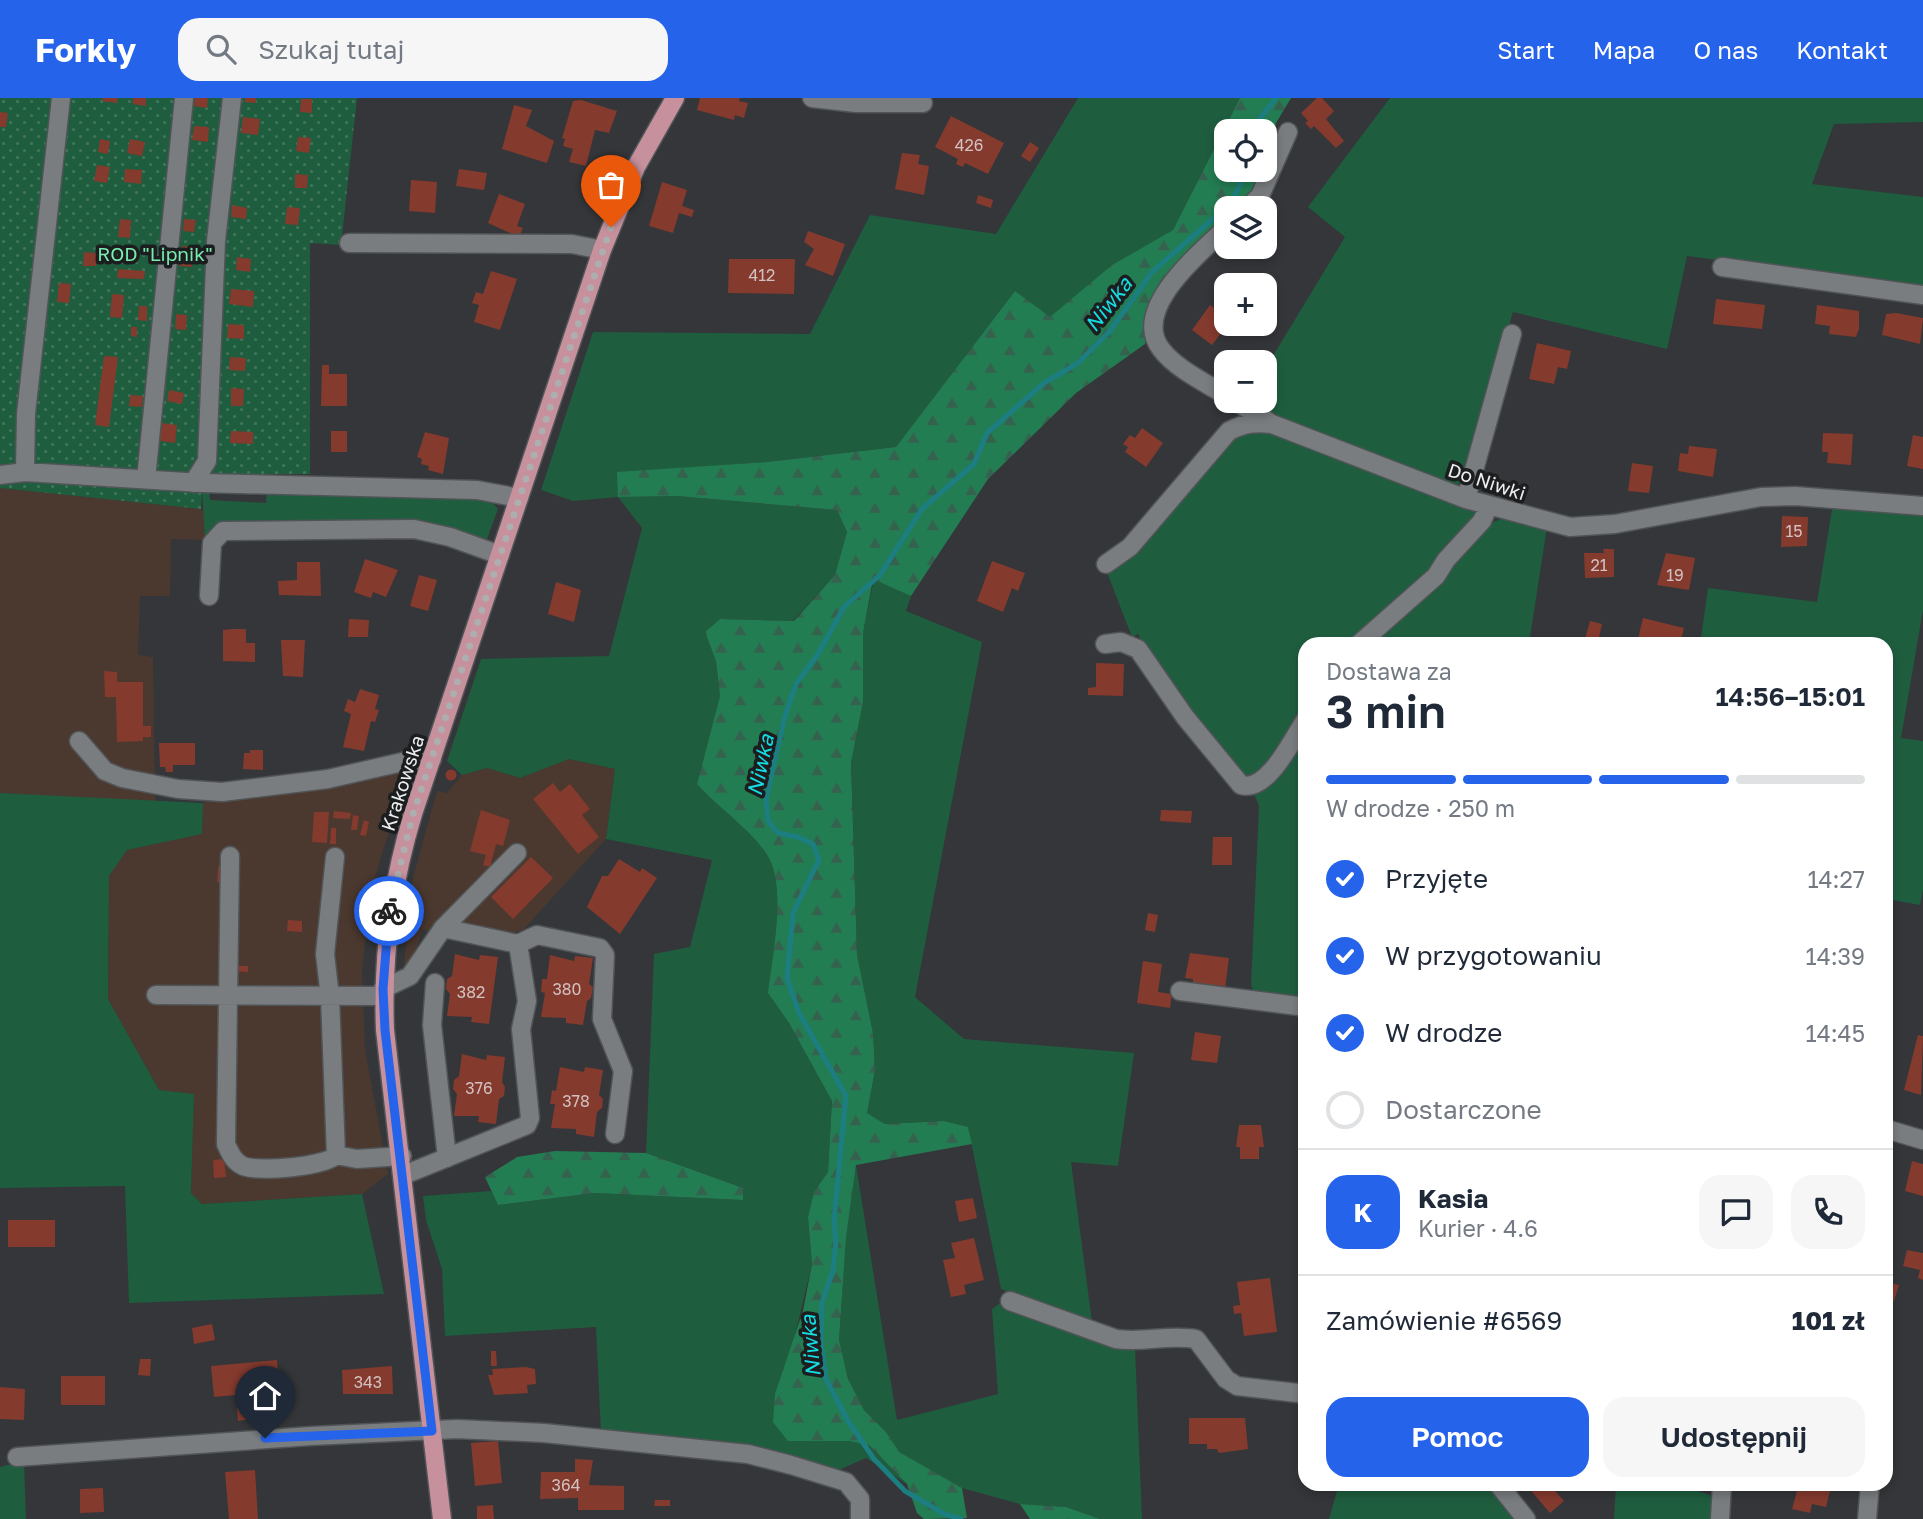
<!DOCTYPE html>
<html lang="pl">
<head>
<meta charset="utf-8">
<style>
  :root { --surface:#fff; --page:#f6f6f7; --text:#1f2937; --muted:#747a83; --line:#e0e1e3; --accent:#2563eb }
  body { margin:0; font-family:"Golos Text",sans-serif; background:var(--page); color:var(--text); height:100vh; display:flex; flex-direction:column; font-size:26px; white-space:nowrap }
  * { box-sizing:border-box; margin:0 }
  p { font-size:23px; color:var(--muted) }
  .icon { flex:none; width:38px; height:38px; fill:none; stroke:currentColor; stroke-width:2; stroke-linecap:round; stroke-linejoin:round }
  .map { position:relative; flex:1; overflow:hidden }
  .sheet { position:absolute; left:1298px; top:539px; width:595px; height:854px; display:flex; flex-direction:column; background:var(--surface); border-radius:21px; box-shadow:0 4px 10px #0003 }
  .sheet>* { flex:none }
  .fabs { position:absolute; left:1214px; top:21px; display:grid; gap:14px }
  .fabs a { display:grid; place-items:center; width:63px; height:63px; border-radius:14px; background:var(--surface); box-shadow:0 4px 10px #0003; font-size:35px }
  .pin { position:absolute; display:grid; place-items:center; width:60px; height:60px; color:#fff; margin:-72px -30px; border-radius:50% 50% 50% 0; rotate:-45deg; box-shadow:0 0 7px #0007 }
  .pin .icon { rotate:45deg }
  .courier { position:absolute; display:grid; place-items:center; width:70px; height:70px; margin:-35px; border:5px solid #2563eb; border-radius:50%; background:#fff; color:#222; box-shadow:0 2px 9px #0007 }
  .headline em { font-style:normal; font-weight:600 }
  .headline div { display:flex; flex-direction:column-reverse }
  .headline { display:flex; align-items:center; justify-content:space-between; height:119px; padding:0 28px }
  h1 { font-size:46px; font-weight:600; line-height:52px }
  .bar { display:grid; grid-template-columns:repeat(4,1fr); gap:10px 7px; align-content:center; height:84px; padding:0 28px }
  .bar i { height:9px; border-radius:5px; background:var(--line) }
  .bar .current { background:var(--accent) }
  .bar p { grid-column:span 4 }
  .line { display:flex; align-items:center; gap:18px; padding:0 28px; border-top:2px solid var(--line) }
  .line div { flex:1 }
  .round { display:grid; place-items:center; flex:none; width:74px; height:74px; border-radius:21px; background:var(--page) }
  ol { padding:0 28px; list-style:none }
  li { display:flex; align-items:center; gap:21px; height:77px }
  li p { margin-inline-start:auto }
  li .icon { padding:7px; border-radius:50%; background:var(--accent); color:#fff; stroke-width:4 }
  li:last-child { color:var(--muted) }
  li i { width:38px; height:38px; border:4px solid var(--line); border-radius:50% }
  .primary-button { display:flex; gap:14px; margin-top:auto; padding:14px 28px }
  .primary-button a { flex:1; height:80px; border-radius:21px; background:var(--accent); color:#fff; font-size:28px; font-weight:600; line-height:80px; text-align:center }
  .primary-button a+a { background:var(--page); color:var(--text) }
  header { display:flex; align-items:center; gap:42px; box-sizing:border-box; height:98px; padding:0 35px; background:var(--accent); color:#fff }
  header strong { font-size:33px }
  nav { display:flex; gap:38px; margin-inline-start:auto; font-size:24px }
  .search { width:490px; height:63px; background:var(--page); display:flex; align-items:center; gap:18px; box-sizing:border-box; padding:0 24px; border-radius:21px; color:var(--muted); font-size:26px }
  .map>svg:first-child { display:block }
</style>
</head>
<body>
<header>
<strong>Forkly</strong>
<div class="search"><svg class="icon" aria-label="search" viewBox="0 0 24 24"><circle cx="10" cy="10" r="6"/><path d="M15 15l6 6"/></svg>Szukaj tutaj</div>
<nav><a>Start</a><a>Mapa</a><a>O nas</a><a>Kontakt</a></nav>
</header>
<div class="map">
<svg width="1923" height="1421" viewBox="0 0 1923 1421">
  <defs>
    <pattern id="forest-firs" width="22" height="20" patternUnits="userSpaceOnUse" patternTransform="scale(1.75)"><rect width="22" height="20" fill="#237d53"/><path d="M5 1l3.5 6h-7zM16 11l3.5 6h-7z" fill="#35624e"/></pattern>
    <pattern id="garden-dots" width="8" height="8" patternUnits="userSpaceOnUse" patternTransform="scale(1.75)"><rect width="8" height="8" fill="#1f5d3f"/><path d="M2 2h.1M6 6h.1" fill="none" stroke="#40755b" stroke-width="1.8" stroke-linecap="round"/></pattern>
  </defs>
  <rect width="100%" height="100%" fill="#343639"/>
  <path fill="#4b392f" d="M0 390 201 411 206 415 205 442 171 441 170 498H140L138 557 153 559 155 705 0 695Z
    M569 661 615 671 606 741 523 832 505 837 463 824 527 758 517 747 432 833 422 832 413 863 403 876 413 780 437 693 447 695 462 677 487 670 520 680Z
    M409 670 371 791 362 872 365 952 388 1076 362 1096 202 1106 191 1095 194 996 159 992 108 901 109 778 127 752 202 736 203 705 223 698Z"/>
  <path fill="#1f5d3f" d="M1078 0H1240L1173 132 1112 167 1050 220 1015 193 896 349 767 364 617 375 619 399 677 398 837 412 847 434 835 477 793 523 720 521 705 534 716 563 720 598 697 686C718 710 750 731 766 755 788 787 772 858 768 895L789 925 832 1003 828 1074 814 1094 808 1119 812 1166 792 1250 788 1343H850L869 1347 907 1386 866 1360 834 1374 601 1336 596 1229 445 1238 442 1171 426 1122 423 1098 491 1093 498 1107 595 1095 743 1102V1090L646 1055 654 856 690 849 712 762 606 741 615 671 569 661 520 680 487 670 462 677 447 663 481 561 609 558 642 430 618 399 573 403 541 392 593 234 810 236 870 117 996 136Z
    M1390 0H1923V24L1834 26 1812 86 1923 99V189L1687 158 1667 251 1513 214 1466 379 1455 389 1274 321 1249 303H1265V271L1345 139 1308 109Z
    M1264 330 1472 407 1476 415 1475 422 1433 476 1355 546H1306L1305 613 1265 673 1242 682 1145 550 1138 536 1132 539 1106 472 1236 336Z
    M202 390H209L210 402 266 405 267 391 469 398 493 405 498 411 487 441 477 442 453 433 205 442Z
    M1833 405 1923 413V512L1901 640 1923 643V791L1920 807 1887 801 1886 546H1700L1708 490 1817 504Z
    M1505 419 1547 429 1529 546H1366L1487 427Z
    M874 480 911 498 906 513 982 544 915 899 964 941 1134 955 1118 1068 1071 1064 1092 1224 1001 1191 968 1029 944 1023 885 1026 867 1015 875 972 873 935 857 857 851 665 863 604V535Z
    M1305 628V904L1254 894 1251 887 1259 708 1253 694Z
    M0 695 203 705 202 736 127 752 109 778 108 901 159 992 194 996 191 1095 202 1106 362 1096 384 1196 129 1205 125 1088 0 1090Z
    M856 1067 897 1322 998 1296 992 1211 1002 1204 1135 1250 1142 1421H1100L1066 1409 1020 1406 962 1390 898 1354 886 1334 864 1312 848 1281 839 1242 846 1140Z
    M24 1363 26 1421H0V1369Z
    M1339 1386H1488L1518 1421H1329Z
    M1616 1386H1676L1716 1399 1715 1421H1614Z"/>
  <path fill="url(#forest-firs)" fill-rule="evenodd" d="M1240 0H1291L1276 25 1269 69 1254 96 1239 110H1227V122L1147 231 1145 246 1076 295 988 381 911 498 873 481 863 535V604L851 665 857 857 873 935 875 972 867 1015 885 1026 944 1023 968 1029 972 1046 856 1067 846 1140 839 1242 848 1281 864 1312 886 1334 899 1354 962 1390 967 1420 924 1421 917 1415 907 1386 869 1347 849 1343H788L773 1324 775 1296 803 1213 812 1166 808 1119 814 1094 828 1074 832 1003 789 925 768 895C772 858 788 787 766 755 749 730 718 710 697 686L720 598 716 563 705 534 720 521 794 523 835 477 847 434 837 412 677 398 618 399 617 374 767 364 896 349 1015 193 1050 219 1112 167 1173 132ZM1227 33H1265V72H1227Z
    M555 1053 646 1055 743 1090V1102L595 1095 498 1107 485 1079 517 1059Z
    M1020 1406 1066 1409 1100 1421H1030Z"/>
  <path fill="url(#garden-dots)" d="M0 0H357L341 147 310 145V376H203L201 411 0 390Z"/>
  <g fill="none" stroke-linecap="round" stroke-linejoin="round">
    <path stroke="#1c7e81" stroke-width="5" d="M1256 33 1258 23 1276 0
      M961 1421 944 1416 905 1393 874 1361 848 1323 826 1281 821 1245 822 1205 833 1172 836 1144 834 1123 846 998 799 915 787 880 793 815 819 762 813 746 798 739 778 735 768 723 766 701 785 618 796 586 818 556 844 509 880 477 922 411 974 366 987 335 1044 285 1078 265 1110 233 1152 174 1231 105 1247 72"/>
  </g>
  <path fill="#853a2e" d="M103 0H118L117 5 102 3Z
    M133 0H146V8L133 6Z
    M195 0H208L207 10 194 8Z
    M245 0H256V5L245 4Z
    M700 0H740L739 3 748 5 744 20 735 17 734 22 697 12Z
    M1317 0H1322L1334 13 1326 21 1344 43 1336 50 1314 28 1311 31 1305 25 1308 23 1301 15Z
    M301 1H312V15L300 14Z
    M581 2 617 13 609 35 595 32 586 68 569 64 573 51 563 48 565 41 562 40 573 3Z
    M514 7 532 12 526 28 554 43 547 65 502 51Z
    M0 14 8 15 6 29H0Z
    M951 18 1004 45 988 76 965 65 963 69 956 66 958 61 935 49Z
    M243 19 260 21 258 37 241 35Z
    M194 28 209 29 208 44 192 42Z
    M298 39 311 40 309 55 296 53Z
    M100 41 110 43 108 56 98 54Z
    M130 41 145 44 142 58 127 55Z
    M1030 44 1039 50 1030 64 1021 58Z
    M902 55 920 57 918 66 929 68 924 97 895 91Z
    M97 67 110 69 107 85 94 83Z
    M125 71 142 72 141 86 124 84Z
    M459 71 487 75 484 92 456 88Z
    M295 76 308 77 307 90H295Z
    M411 82 437 84 435 115 409 113Z
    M662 84 687 92 682 108 694 112 692 119 679 115 673 135 649 128Z
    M499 96 525 106 517 128 523 130 519 139 488 125Z
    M978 97 993 102 991 110 976 105Z
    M232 107 247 110 246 121 231 119Z
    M287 109 300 110 298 127 285 126Z
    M120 121 131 122 130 140 118 139Z
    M184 121 196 122 194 134 183 133Z
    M808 133 845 146 833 178 805 167 814 151 804 144Z
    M182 148 194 149 192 169 179 168Z
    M84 154 97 155 96 168H83Z
    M237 159 251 161 250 174 236 172Z
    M729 161H795L794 196 728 195Z
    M118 171 145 173 144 181 117 180Z
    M491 173 517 181 500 232 474 224 479 207 472 205 476 194 483 196Z
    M59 185 71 186 69 205 57 204Z
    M231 191 254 193 253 209 229 206Z
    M112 196 124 197 122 220 110 219Z
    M1716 201 1765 207 1762 231 1713 226Z
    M1210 207 1227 219 1228 226 1212 247 1192 232Z
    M1817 207 1859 213V231L1856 239 1829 236 1830 228 1815 226Z
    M139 208H147V223L138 222Z
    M1896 215 1923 220 1920 246 1882 237 1886 216Z
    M176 216 187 217 186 232 175 231Z
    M228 226 244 227V241L227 240Z
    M131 229H137V239L131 238Z
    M1537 245 1571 253 1567 271 1558 269 1554 286 1529 281Z
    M104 258 118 259 109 329 95 327Z
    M230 259 246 260 245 273 229 272Z
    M322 267H329V276H347V308H321Z
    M231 290 244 291 243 308H231Z
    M169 292 184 295 182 306 167 303Z
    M130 297 143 298 142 309 129 308Z
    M162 325 177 327 175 345 160 343Z
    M1142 330 1163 345 1146 369 1125 354 1128 349 1123 346 1130 337 1135 340Z
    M231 333 253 334V346L230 345Z
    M331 333H347V354H331Z
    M425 334 449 340 443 376 428 372 429 368 421 366 422 361 417 359Z
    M1823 335 1853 336 1851 367 1827 365 1828 354H1822Z
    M1913 337 1923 339V371L1907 368Z
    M1689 348 1717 351 1713 379 1678 373 1680 355 1688 356Z
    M1632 365 1653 368 1649 395 1628 393Z
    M1782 418 1808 419 1807 448 1781 449Z
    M1603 451H1614V479L1585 480 1584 455H1604Z
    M1666 455 1695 460 1689 492 1657 487Z
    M365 461 398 472 386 499 373 494 371 500 354 494Z
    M992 463 1025 475 1018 493 1012 490 1003 514 977 503Z
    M297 464H320L321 498 279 497 278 483 297 482Z
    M419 477 437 482 428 513 410 508Z
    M556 484 581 492 574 524 548 516Z
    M1643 520 1684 530 1680 546 1637 545Z
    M349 521 369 522 368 539H348Z
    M1590 523 1602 526 1598 544 1585 541Z
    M232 531H246V545H255V564L223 563V532Z
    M281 542H305L303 579 283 578Z
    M1096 565 1124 566 1123 598 1088 597V590L1096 589Z
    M104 573 117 574V584H143V628H151V639H143V643L117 644 116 599H105Z
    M360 591 379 597 375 611 379 612 375 624 371 623 364 653 343 649 351 616 344 613 348 601 355 604Z
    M159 645H195V667H173V674H166L165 669H160Z
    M250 652H263V672L243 671 244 655H250Z
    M445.5 677a5.5 5.5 0 1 1 11 0a5.5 5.5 0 1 1-11 0Z
    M553 685 560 694 570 686 590 711 582 717 599 739 578 756 533 701Z
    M481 712 510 722 503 748 496 746 490 769 483 767 486 757 470 753Z
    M1161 712 1192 713 1191 725 1160 723Z
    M334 713 351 715 350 721 333 720Z
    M314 714H329L327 745 312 744Z
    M353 717 359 718 357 732H351Z
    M364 722 369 724 366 738 360 737Z
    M331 730H336V746H330Z
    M1213 739H1232V767H1212Z
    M531 759 553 780 513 821 491 799Z
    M619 761 640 774 642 770 657 780 620 836 587 809 602 778H608Z
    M218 769H224V784H217Z
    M1148 815 1158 817 1155 834 1145 832Z
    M288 822 302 823V834L287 833Z
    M1190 855 1229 860 1225 891 1193 886V881L1185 880Z
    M455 856 479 862 480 857 498 859 489 926 471 924 472 919 447 918 450 896 446 891 447 881 452 878Z
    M550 857 574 863 575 858 593 860 589 886 593 889 591 900 587 903 583 927 566 925V920L541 919 545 895 541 894 542 881H547Z
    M1143 863 1162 866 1158 894 1172 896 1170 910 1137 905Z
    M232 868H248V874L232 873Z
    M1195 934 1221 938 1217 965 1191 962Z
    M1918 937 1923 938 1921 997 1904 992Z
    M462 956 486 962 487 957 505 959 502 984 505 989 504 998 499 1001 496 1026 478 1024 479 1018H454L457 996 453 991 454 982 459 978Z
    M560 969 584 974 585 969 603 972 599 997 603 1001 602 1010 597 1014 594 1039 576 1036V1031L551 1030 555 1006H550L552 992 556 993Z
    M1239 1027H1261L1264 1049H1259V1061H1240V1049H1236Z
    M224 1061 226 1079 214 1080 213 1062Z
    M1912 1063 1923 1066V1098L1905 1093Z
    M973 1100 977 1120 959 1124 955 1103Z
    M8 1122H55V1149H8Z
    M974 1140 984 1182 964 1187 966 1196 951 1199 943 1162 955 1160 951 1145Z
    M1907 1152 1923 1155V1182L1918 1180 1920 1172 1903 1168Z
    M1270 1180 1277 1234 1244 1238 1241 1215 1234 1216 1233 1208 1240 1207 1237 1184Z
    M1886 1184 1899 1187 1894 1203 1886 1201Z
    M212 1226 215 1242 194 1246 192 1230Z
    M491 1253H496L497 1268H491Z
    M140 1261H151L150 1278 138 1277Z
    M277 1262 280 1300 250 1302 251 1321 238 1323 236 1297 214 1299 211 1268Z
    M392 1268 393 1296H343L342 1272Z
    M526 1269 535 1271 536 1286 527 1287 528 1295 494 1297 488 1277H493L492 1271Z
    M61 1278H105V1307H61Z
    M0 1289 25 1291 24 1322 0 1321Z
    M1189 1320H1245L1248 1351 1219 1355 1217 1351H1207V1346H1189Z
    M498 1343 502 1385 475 1388 471 1345Z
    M575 1361 593 1362 589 1387 624 1388V1412H578V1400L540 1401 541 1374H575Z
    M255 1372 258 1421H229L225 1374Z
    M1530 1386H1549L1564 1403 1550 1415 1527 1388Z
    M1799 1386H1818L1817 1390 1830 1393 1826 1409 1812 1406 1810 1415 1792 1411Z
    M103 1390 104 1414 80 1415V1391Z
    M655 1402H670V1408H654Z
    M493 1407 494 1421H477V1408Z"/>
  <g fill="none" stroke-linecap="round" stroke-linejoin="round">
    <g stroke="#515456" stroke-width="21">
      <path id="minor" d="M812 0 856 5H923
        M1247 110 1260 98 1288 34
        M1227 129C1201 154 1130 211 1161 251 1176 271 1206 285 1227 298
        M349 145 572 146 602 152
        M1722 169 1923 197
        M1235 303 1269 324
        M25 374 26 316 61 0
        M0 377 25 374 202 385 477 392 519 400
        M146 381 184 0
        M193 385 207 363 216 143 232 0
        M1466 401 1512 236
        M1106 466 1130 449 1229 333C1245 325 1255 324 1272 326L1466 401 1570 429 1615 426 1761 399 1795 398 1923 408
        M209 498 212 445 223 433 414 431 450 439 500 457
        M1105 546 1121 544 1138 551 1185 619 1241 687C1268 695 1293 640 1306 621
        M1359 546 1436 478 1446 462 1482 423 1489 407
        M79 643 105 673 122 680 178 691 222 694 328 681 411 662 432 661
        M230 758 226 1046C230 1055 234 1064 243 1068 259 1074 325 1069 336 1057L330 899 325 856 335 759
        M443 830 518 846 537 837 600 850 605 857 602 921 623 973 615 1036
        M435 885 432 927 447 1060
        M383 891 410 878 443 830 517 755
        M1180 893 1306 909
        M156 897 384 898
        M1886 1031 1923 1042
        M336 1057 357 1061 402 1058
        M404 1077 527 1027 530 1020 521 931 527 903 518 846
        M1010 1203 1116 1241C1143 1245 1170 1236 1196 1241L1226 1281 1237 1288 1306 1296
        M17 1359 311 1338 457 1331 544 1335 748 1356 791 1367 846 1384 860 1401V1421
        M1498 1386 1526 1421
        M1720 1421 1722 1386
        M1867 1421 1870 1386"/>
    </g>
    <g stroke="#515456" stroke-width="21">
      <path id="major" d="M442 1421 385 932C382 857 391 788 413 716L602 152 636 69 675 0"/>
    </g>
    <use href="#minor" stroke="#797d80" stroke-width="18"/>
    <use href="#major" stroke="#c6909d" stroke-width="18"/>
  </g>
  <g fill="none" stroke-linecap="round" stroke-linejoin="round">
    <path stroke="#acaeb0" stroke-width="7" stroke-dasharray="0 12.6" d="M389 813 413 716 611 129"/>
    <path stroke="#2563eb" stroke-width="9" d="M265 1340 432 1333 385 932 383 891 389 813"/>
  </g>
  <g text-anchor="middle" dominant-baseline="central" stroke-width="7" stroke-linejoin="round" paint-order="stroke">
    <g font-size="16" fill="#d2c1c0">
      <text x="969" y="47">426</text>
      <text x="762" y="177">412</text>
      <text x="1794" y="433">15</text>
      <text x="1599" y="467">21</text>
      <text x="1675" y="477">19</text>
      <text x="567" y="891">380</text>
      <text x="471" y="894">382</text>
      <text x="479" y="990">376</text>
      <text x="576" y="1003">378</text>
      <text x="368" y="1284">343</text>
      <text x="566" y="1387">364</text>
    </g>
    <g font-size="19" fill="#79ecb0" stroke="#1c1d1f">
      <text x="155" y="155">ROD "Lipnik"</text>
    </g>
    <g font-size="19" fill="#eceef0" stroke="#1c1d1f">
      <text transform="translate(1487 383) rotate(18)">Do Niwki</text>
      <text transform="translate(402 685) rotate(-72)">Krakowska</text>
    </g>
    <g font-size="21" font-style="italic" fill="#15dce2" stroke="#1c1d1f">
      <text transform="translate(1108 206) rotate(-52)">Niwka</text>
      <text transform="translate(760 667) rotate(-78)">Niwka</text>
      <text transform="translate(810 1248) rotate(-95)">Niwka</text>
    </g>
  </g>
</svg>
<div class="fabs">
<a><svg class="icon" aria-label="locate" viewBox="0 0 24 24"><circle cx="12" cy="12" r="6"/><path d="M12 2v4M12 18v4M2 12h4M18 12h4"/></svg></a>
<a><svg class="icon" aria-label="layers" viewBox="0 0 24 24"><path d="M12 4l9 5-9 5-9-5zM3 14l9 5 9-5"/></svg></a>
<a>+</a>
<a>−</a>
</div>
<div class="pin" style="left:611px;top:129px;background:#ea580c"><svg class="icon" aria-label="bag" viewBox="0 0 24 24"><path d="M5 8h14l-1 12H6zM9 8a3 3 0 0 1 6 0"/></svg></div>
<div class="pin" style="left:265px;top:1340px;background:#1f2937"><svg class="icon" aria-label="home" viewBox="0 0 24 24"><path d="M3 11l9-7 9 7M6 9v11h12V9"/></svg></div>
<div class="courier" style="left:389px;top:813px"><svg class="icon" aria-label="bike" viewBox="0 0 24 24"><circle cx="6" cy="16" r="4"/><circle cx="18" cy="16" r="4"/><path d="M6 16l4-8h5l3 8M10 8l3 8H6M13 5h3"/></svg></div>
<section class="sheet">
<div class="headline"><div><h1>3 min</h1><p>Dostawa za</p></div><em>14:56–15:01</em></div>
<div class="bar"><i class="current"></i><i class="current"></i><i class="current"></i><i></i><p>W drodze · 250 m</p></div>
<ol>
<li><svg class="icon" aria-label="check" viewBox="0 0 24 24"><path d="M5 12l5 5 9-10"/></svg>Przyjęte<p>14:27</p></li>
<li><svg class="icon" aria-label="check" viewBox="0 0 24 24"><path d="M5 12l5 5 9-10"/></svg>W przygotowaniu<p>14:39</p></li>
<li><svg class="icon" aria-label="check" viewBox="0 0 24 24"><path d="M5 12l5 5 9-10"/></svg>W drodze<p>14:45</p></li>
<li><i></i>Dostarczone</li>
</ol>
<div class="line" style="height:126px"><b class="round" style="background:var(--accent);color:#fff">K</b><div><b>Kasia</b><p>Kurier · 4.6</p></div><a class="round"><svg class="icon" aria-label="chat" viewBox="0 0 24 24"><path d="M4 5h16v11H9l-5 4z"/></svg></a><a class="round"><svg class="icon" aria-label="phone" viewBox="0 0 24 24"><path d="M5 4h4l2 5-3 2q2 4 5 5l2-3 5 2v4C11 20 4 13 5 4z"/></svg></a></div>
<div class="line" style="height:91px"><div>Zamówienie #6569</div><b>101 zł</b></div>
<div class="primary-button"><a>Pomoc</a><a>Udostępnij</a></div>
</section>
</div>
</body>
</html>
